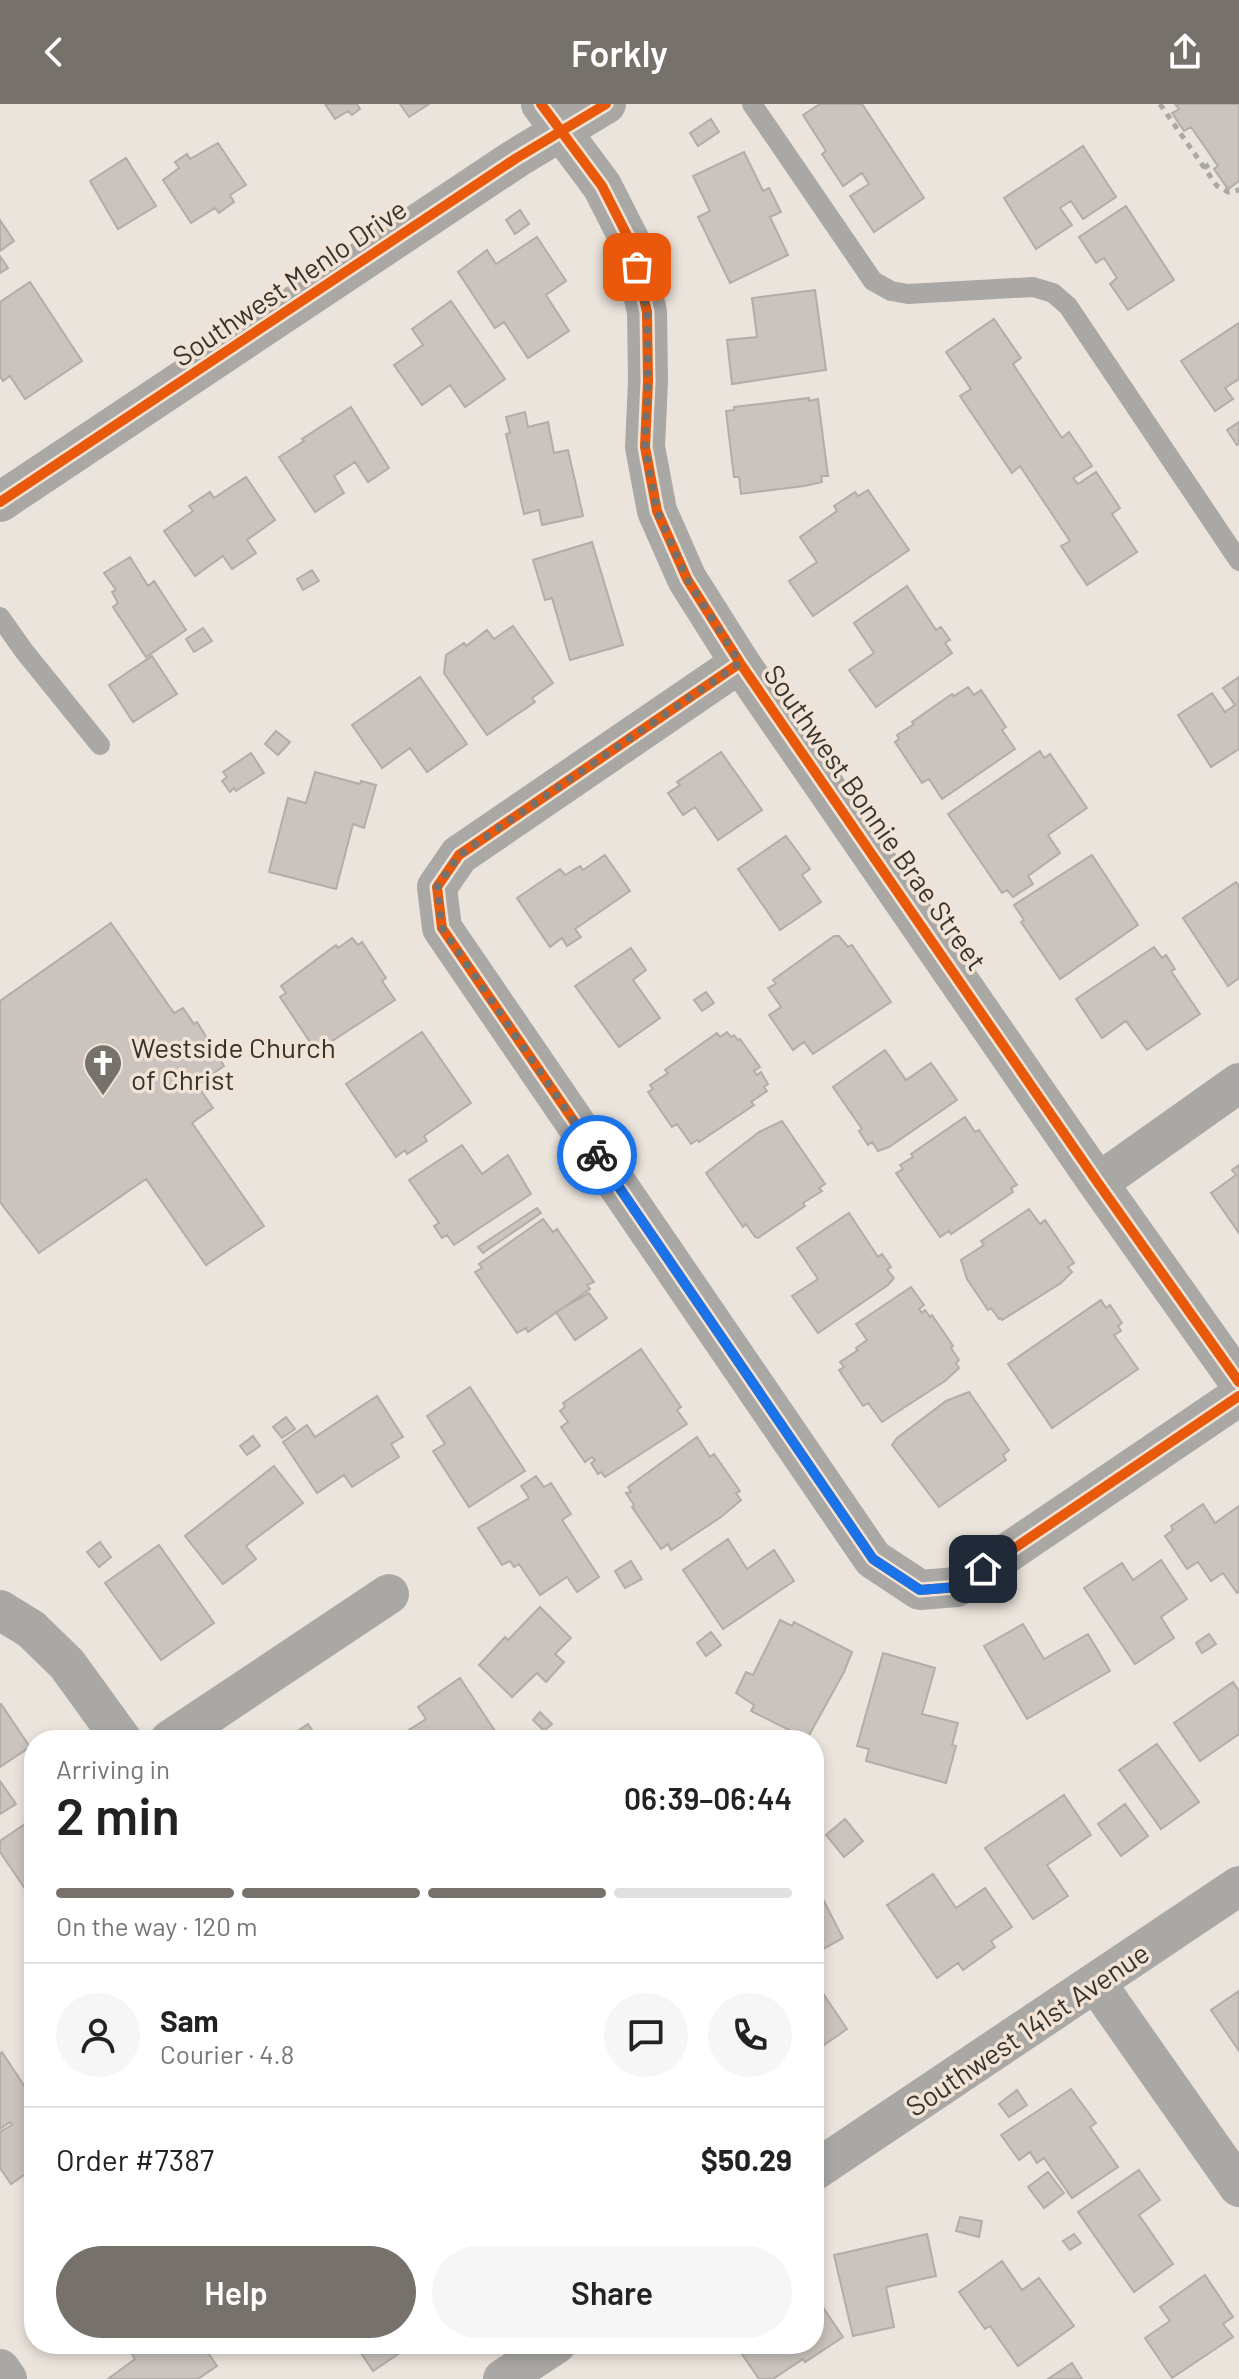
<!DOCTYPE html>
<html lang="en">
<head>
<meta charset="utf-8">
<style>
  :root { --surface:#fff; --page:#f6f6f6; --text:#222; --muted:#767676; --line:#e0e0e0; --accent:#77716b }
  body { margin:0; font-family:Barlow,sans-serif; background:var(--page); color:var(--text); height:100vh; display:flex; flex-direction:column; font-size:30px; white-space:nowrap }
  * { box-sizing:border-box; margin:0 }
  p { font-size:26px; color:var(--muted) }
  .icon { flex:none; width:44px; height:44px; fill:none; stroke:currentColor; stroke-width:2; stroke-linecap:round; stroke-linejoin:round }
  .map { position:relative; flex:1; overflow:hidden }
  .sheet { position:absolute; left:24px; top:1626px; width:800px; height:624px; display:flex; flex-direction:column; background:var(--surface); border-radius:32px; box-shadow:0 4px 12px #0003 }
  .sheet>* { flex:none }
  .pin { position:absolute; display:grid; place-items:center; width:68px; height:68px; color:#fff; margin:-34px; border-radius:16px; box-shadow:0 4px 12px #0006 }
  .courier { position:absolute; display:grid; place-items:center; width:80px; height:80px; margin:-40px; border:6px solid #1a73e8; border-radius:50%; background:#fff; color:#222; box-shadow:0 2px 10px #0007 }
  .overview em { font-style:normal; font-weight:600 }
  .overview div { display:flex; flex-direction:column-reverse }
  .overview { display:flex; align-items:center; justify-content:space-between; height:136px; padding:0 32px }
  h1 { font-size:52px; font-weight:600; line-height:60px }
  .bar { display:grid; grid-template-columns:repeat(4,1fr); gap:12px 8px; align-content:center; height:96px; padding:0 32px }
  .bar i { height:10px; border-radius:6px; background:var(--line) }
  .bar .selected { background:var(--accent) }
  .bar p { grid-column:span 4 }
  .line { display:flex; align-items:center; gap:20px; padding:0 32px; border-top:2px solid var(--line) }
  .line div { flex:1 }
  .round { display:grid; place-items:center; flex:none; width:84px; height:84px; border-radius:42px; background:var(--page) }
  .button { display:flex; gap:16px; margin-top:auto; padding:16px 32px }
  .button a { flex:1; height:92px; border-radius:48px; background:var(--accent); color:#fff; font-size:32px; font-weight:600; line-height:92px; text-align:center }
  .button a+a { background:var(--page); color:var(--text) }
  header { display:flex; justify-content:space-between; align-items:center; height:104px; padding:0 32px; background:var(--accent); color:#fff; font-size:36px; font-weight:600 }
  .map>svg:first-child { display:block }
</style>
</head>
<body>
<header><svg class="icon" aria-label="back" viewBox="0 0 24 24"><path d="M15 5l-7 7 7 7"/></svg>Forkly<svg class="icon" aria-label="share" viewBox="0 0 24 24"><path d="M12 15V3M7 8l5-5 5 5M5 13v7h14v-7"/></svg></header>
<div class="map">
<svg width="1239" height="2275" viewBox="0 0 1239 2275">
  <rect width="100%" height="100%" fill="#ebe4dc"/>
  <path fill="#cac3be" stroke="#b3aca8" stroke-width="2" d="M325 0H357L360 5 352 11 348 7 335 15Z
    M400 0H429L409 13Z
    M820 0H862L924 94 874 128 850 92 869 80 862 69 843 82 822 50 826 47 803 11Z
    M1175 0H1239V77L1228 85 1214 65 1218 62 1191 23 1184 27 1172 9 1179 5Z
    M711 15 719 28 698 42 690 29Z
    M218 39 246 81 230 91 234 98 219 109 215 104 191 119 163 76 179 64 175 58 187 50 190 55Z
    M1083 42 1116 93 1083 115 1071 97 1060 104 1072 121 1036 145 1004 94Z
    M744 48 763 87 769 84 781 108 770 113 788 151 730 179 698 113 710 107 693 72Z
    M126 54 156 102 118 125 90 77Z
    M1126 102 1174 176 1128 206 1110 180 1117 174 1104 154 1096 159 1079 133Z
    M520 106 529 120 515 130 506 116Z
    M0 116 14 137 0 147Z
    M537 133 566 177 546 191 569 227 528 254 504 218 495 224 458 168 487 146 496 160Z
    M0 152 8 164 0 169Z
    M30 178 82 257 25 295 10 272 3 277 0 272V198Z
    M815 186 826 266 732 280 727 236 757 233 752 194Z
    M451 197 505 275 465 303 450 281 422 301 394 261 423 241 412 225Z
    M994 215 1021 254 1013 260 1062 334 1069 328 1092 362 1073 374 1078 380 1096 368 1120 404 1112 410 1137 448 1087 481 1061 442 1070 437 1020 362 1012 369 960 292 971 285 946 248Z
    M1239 219V275L1225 284 1233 295 1215 307 1181 257Z
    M809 294V297L818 295 828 372H821L822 378 804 382 741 390 739 373H734L726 307 734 306V303Z
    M351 303 389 364 368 378 355 358 334 372 344 389 315 408 279 353 304 337 302 335Z
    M525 308 528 323 548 318 554 349 568 346 583 412 542 421 539 406 524 410 506 330 510 329 506 313Z
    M1239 318V340L1237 341 1227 326Z
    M246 373 275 416 247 436 256 449 232 465 223 452 195 472 164 427 193 407 189 402 210 388 214 394Z
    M868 386 909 446 813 512 789 477 817 458 800 433 837 407 834 402 855 388 858 392Z
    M592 438 623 541 570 556 552 494 545 496 533 456Z
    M130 453 148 482 154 477 186 526 146 553 113 503 118 499 112 488 116 486 104 469Z
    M312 466 319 477 303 486 297 475Z
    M907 482 936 526 941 523 950 536 945 539 952 549 876 603 849 566 874 549 854 519Z
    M513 522 553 579 532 594 535 598 487 631 444 569 446 551 464 539 466 542 487 526 494 535Z
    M203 524 212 537 194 548 186 535Z
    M152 552 177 590 133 618 109 581Z
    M420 573 467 640 427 668 410 644 382 664 352 621Z
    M1239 573V645L1211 663 1178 611 1212 589 1225 608 1235 601 1223 584Z
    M968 583 974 591 981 586 1006 623 1002 626 1015 645 942 695 929 675 922 679 895 638 899 635 897 631 914 620 912 618 952 590 954 592Z
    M276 627 290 638 278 651 265 640Z
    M1040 647 1044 654 1050 650 1087 704 1048 731 1060 749 1028 772 1033 780 1013 793 1007 786 1002 789 948 710Z
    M721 648 762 706 718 736 695 703 683 711 668 689 680 681 677 678Z
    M251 649 264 669 236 687 234 684 230 688 222 677 227 673 223 668Z
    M315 668 360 680 361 677 376 681 364 724 353 720 336 785 269 768 288 694 306 699Z
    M786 732 810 765 802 771 821 798 780 826 738 765Z
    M605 751 630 787 575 825 581 833 567 842 562 834 550 843 517 794 560 765 565 771 580 762 583 766Z
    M1092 751 1138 821 1060 875 1021 818 1024 816 1014 801Z
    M1236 778 1239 782V874L1228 882 1183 814Z
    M111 819 174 909 183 904 194 920 197 918 224 962 197 981 213 1004 192 1019 264 1122 206 1161 146 1075 39 1149 0 1098V897Z
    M834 832H839L848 843 852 841 891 898 813 950 804 938 793 946 769 911 781 903 768 884 776 880 773 876Z
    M352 834 358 841 362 838 386 874 382 877 395 896 323 943 320 939 314 944 280 893 286 889 281 882 336 841 338 844Z
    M1154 843 1162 854 1166 851 1175 865 1171 867 1200 910 1147 946 1126 917 1102 934 1076 895Z
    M631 844 646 866 633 876 660 914 619 943 575 882Z
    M706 888 714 899 702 907 694 896Z
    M422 928 471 999 424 1032 427 1037 407 1050 405 1046 396 1053 346 980Z
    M727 928 731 933 734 931 738 936 740 935 760 963 754 967 757 971 761 968 768 980 764 983 767 987 751 998 754 1001 699 1038 697 1036 691 1040 677 1020 672 1023 648 988 653 985 650 981 668 969 665 966 717 929 720 933Z
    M885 946 906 976 931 959 957 996 889 1043 878 1047 872 1038 868 1041 859 1027 862 1025 833 983Z
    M965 1013 975 1028 979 1026 1017 1081 1011 1084 1013 1088 972 1116 951 1130 949 1127 940 1133 896 1069 903 1065 900 1061 913 1053 911 1050Z
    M782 1017 825 1080 819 1084 822 1087 803 1099 805 1102 758 1134 755 1133 746 1120 743 1123 706 1069 759 1028Z
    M462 1041 482 1070 508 1051 531 1090 454 1141 447 1131 442 1134 434 1122 439 1119 409 1076Z
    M1239 1061V1129L1211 1089 1236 1071 1232 1066Z
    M537 1104 541 1109 483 1149 478 1143Z
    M1029 1105 1040 1120 1045 1116 1074 1159 1068 1163 1072 1168 1061 1179 1002 1216 1000 1214 999 1215 991 1204 988 1206 967 1175 961 1156 984 1141 981 1137Z
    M849 1109 878 1153 882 1150 891 1163 887 1166 894 1174 888 1181 818 1229 792 1192 818 1175 797 1144Z
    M543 1115 553 1128 557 1125 594 1178 587 1181 590 1185 528 1228 526 1224 517 1229 475 1168 482 1164 479 1160Z
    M911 1183 924 1201 919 1205 922 1209 925 1206 930 1213 932 1211 953 1242 951 1244 959 1256 956 1259 959 1264 945 1277 882 1318 868 1299 863 1302 839 1266 844 1263 840 1258 858 1246 856 1244 867 1236 856 1220Z
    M589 1189 607 1214 575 1236 556 1208Z
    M1101 1196 1106 1204 1110 1201 1122 1219 1118 1222 1121 1227 1114 1231 1138 1265 1052 1324 1008 1260Z
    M641 1245 681 1303 677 1306 687 1320 605 1373 601 1368 598 1370 591 1359 595 1356 592 1353 585 1358 561 1323 568 1318 560 1307 565 1303 563 1299Z
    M470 1283 525 1367 469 1403 433 1347 445 1340 427 1312Z
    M969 1288 1009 1346 1003 1351 1006 1356 939 1403 892 1341 897 1334 946 1297Z
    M377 1292 403 1333 391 1340 399 1353 352 1383 344 1371 317 1389 283 1338 307 1321 315 1333Z
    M286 1313 295 1325 282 1334 273 1323Z
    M253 1332 260 1342 247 1351 240 1342Z
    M697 1333 710 1353 714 1350 740 1387 736 1389 741 1396 721 1413 671 1446 668 1440 661 1445 632 1403 634 1401 626 1389 631 1388 628 1383Z
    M274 1362 303 1399 246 1442 256 1455 223 1480 185 1432Z
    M536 1372 544 1383 551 1379 571 1410 562 1416 599 1473 577 1488 567 1473 540 1491 519 1460 514 1463 510 1457 502 1461 478 1424 529 1394 521 1382Z
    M1203 1400 1215 1419 1239 1402V1488L1237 1489 1223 1469 1211 1477 1198 1458 1187 1465 1165 1432 1173 1426 1171 1422Z
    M728 1435 747 1465 774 1446 794 1477 723 1525 683 1466Z
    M100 1438 111 1453 99 1463 87 1448Z
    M159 1441 214 1519 161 1556 105 1479Z
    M1161 1456 1187 1495 1161 1513 1174 1534 1135 1560 1084 1484 1122 1459 1133 1476Z
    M631 1457 642 1475 625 1484 615 1467Z
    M540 1503 571 1534 555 1550 564 1558 546 1578 537 1569 512 1593 479 1561 505 1533 508 1536Z
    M780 1516 792 1522 794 1518 852 1548 844 1568 807 1635 751 1607 754 1601 736 1589 746 1568 753 1571Z
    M1023 1520 1044 1555 1088 1530 1110 1567 1027 1615 984 1542Z
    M711 1528 721 1541 706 1552 697 1539Z
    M1209 1530 1216 1540 1202 1549 1196 1539Z
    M883 1549 935 1564 922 1610 958 1619 952 1641 956 1642 946 1679 866 1657 869 1645 857 1642Z
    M460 1574 495 1627 492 1629 496 1636H393L426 1615 418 1603Z
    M1233 1578 1239 1587V1630L1200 1657 1174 1619Z
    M1 1600 30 1643 0 1663V1601Z
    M540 1608 552 1620 544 1627 533 1616Z
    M308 1620 319 1636H285Z
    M1157 1640 1199 1698 1161 1725 1119 1666Z
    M0 1677 16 1700 0 1710Z
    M1064 1691 1091 1731 1047 1761 1068 1792 1033 1815 985 1744Z
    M1125 1700 1148 1732 1121 1752 1098 1720Z
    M34 1714V1798L0 1748V1737Z
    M845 1715 863 1737 844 1753 826 1731Z
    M933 1770 956 1804 985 1784 1012 1823 991 1837 995 1843 963 1866 958 1859 937 1874 887 1801Z
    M814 1778 843 1834 814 1850Z
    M820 1885 847 1925 814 1948V1889Z
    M1239 1887V1947L1211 1906Z
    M2 1948 25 1983 34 1977V2064L11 2080 0 2064V2028L12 2021 10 2018 0 2025V1950Z
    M1071 1985 1096 2019 1090 2023 1118 2063 1072 2094 1044 2054 1037 2059 1030 2048 1019 2056 1001 2031Z
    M1017 1986 1027 2001 1009 2013 999 2000Z
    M1139 2066 1160 2096 1139 2111 1173 2160 1134 2188 1078 2108Z
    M1048 2068 1064 2089 1044 2104 1028 2083Z
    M34 2094V2111L26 2099Z
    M960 2113 982 2117 979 2133 956 2127Z
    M927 2130 936 2172 886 2183 894 2223 853 2232 834 2151Z
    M1074 2130 1081 2139 1070 2146 1063 2137Z
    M1002 2157 1022 2186 1039 2174 1074 2222 1018 2262 990 2222 985 2225 959 2188Z
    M1205 2171 1233 2213 1223 2220 1233 2233 1172 2274 1145 2234 1170 2217 1160 2203Z
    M814 2190 843 2233 805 2258 803 2255 773 2275H759L735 2240H814Z
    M141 2240H202L217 2262 198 2275H108L135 2255 130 2247Z
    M355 2240H413L373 2267Z
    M1072 2259 1082 2275H1048Z"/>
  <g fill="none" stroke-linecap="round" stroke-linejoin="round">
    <path stroke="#aaa8a4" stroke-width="5" stroke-dasharray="6 6" stroke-linecap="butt" d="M1160 0 1217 82 1228 88 1239 86
      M1204 64 1214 57"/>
    <path stroke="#aaa8a5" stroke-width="20" d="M752 0 873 177 891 187 908 190 1033 183 1053 189 1068 202 1239 457
      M0 513 24 547 100 641"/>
    <path stroke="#aaa8a5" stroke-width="40" d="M541 0 602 82 632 141 647 208 648 277 645 343 657 407 687 475 740 559 1098 1079 1239 1278
      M0 398 515 55 606 0
      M740 559 459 751 437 783 442 824 873 1455 920 1486 957 1483 1239 1292
      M1098 1079 1239 979
      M0 1506 31 1525 67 1560 122 1636
      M170 1636 389 1490
      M1096 1879 1239 2083
      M814 2067 1239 1782
      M0 2265 7 2275
      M503 2275 556 2240"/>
    <g stroke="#f1e4d6" stroke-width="15">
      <path id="cycleway" d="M541 0 602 82 632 141 647 208 648 277 645 343 657 407 687 475 740 559 1098 1079 1239 1278
        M0 398 515 55 606 0
        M740 559 459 751 437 783 442 824 873 1455 920 1486 957 1483 1239 1292"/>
    </g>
    <use href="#cycleway" stroke="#e8590c" stroke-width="10"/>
  </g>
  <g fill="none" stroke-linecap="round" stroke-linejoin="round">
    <path stroke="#77716b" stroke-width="8" stroke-dasharray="0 14.4" d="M597 1051 442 824 437 783 459 751 740 559 687 475 657 407 645 343 648 277 647 208 637 163"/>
    <path stroke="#1a73e8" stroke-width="10" d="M597 1051 873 1455 920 1486 957 1483 983 1465"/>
  </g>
  <defs>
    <g id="church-pin" transform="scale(2)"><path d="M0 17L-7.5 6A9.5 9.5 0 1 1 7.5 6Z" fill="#77716b" stroke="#f1e4d6"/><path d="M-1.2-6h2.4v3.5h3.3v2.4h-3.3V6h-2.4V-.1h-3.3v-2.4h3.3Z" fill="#fff"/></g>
  </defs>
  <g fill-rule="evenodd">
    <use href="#church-pin" x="103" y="959"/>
  </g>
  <g text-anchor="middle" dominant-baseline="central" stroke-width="7" stroke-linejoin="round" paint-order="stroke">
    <g font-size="28" fill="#39332e" stroke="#f1e4d6">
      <text transform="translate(289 178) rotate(-34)">Southwest Menlo Drive</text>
      <text transform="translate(876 713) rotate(55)">Southwest Bonnie Brae Street</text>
      <text transform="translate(1027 1925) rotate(-34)">Southwest 141st Avenue</text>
    </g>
    <g font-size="28" fill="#39332e" stroke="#f1e4d6" text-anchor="start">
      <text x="131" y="943">Westside Church<tspan x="131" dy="32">of Christ</tspan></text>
    </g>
  </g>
</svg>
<div class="pin" style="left:637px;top:163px;background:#ea580c"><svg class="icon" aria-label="bag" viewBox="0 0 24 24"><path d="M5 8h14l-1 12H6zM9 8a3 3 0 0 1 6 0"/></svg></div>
<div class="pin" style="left:983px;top:1465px;background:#1f2937"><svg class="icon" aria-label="home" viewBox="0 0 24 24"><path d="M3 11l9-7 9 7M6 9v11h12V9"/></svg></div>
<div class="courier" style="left:597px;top:1051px"><svg class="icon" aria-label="bike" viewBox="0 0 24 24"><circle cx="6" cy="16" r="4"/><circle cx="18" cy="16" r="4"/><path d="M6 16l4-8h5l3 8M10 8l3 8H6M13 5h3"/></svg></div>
<section class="sheet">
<div class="overview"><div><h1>2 min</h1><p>Arriving in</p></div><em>06:39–06:44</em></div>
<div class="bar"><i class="selected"></i><i class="selected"></i><i class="selected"></i><i></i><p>On the way · 120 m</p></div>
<div class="line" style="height:144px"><a class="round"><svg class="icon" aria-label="person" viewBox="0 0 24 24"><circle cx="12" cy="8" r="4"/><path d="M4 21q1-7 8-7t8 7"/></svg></a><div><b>Sam</b><p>Courier · 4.8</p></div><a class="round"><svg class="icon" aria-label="chat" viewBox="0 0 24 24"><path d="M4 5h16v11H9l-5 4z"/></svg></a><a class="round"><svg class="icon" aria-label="phone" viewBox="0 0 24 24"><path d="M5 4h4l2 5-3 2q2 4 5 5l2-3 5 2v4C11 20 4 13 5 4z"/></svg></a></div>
<div class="line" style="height:104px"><div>Order #7387</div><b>$50.29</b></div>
<div class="button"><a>Help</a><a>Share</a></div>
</section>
</div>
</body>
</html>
